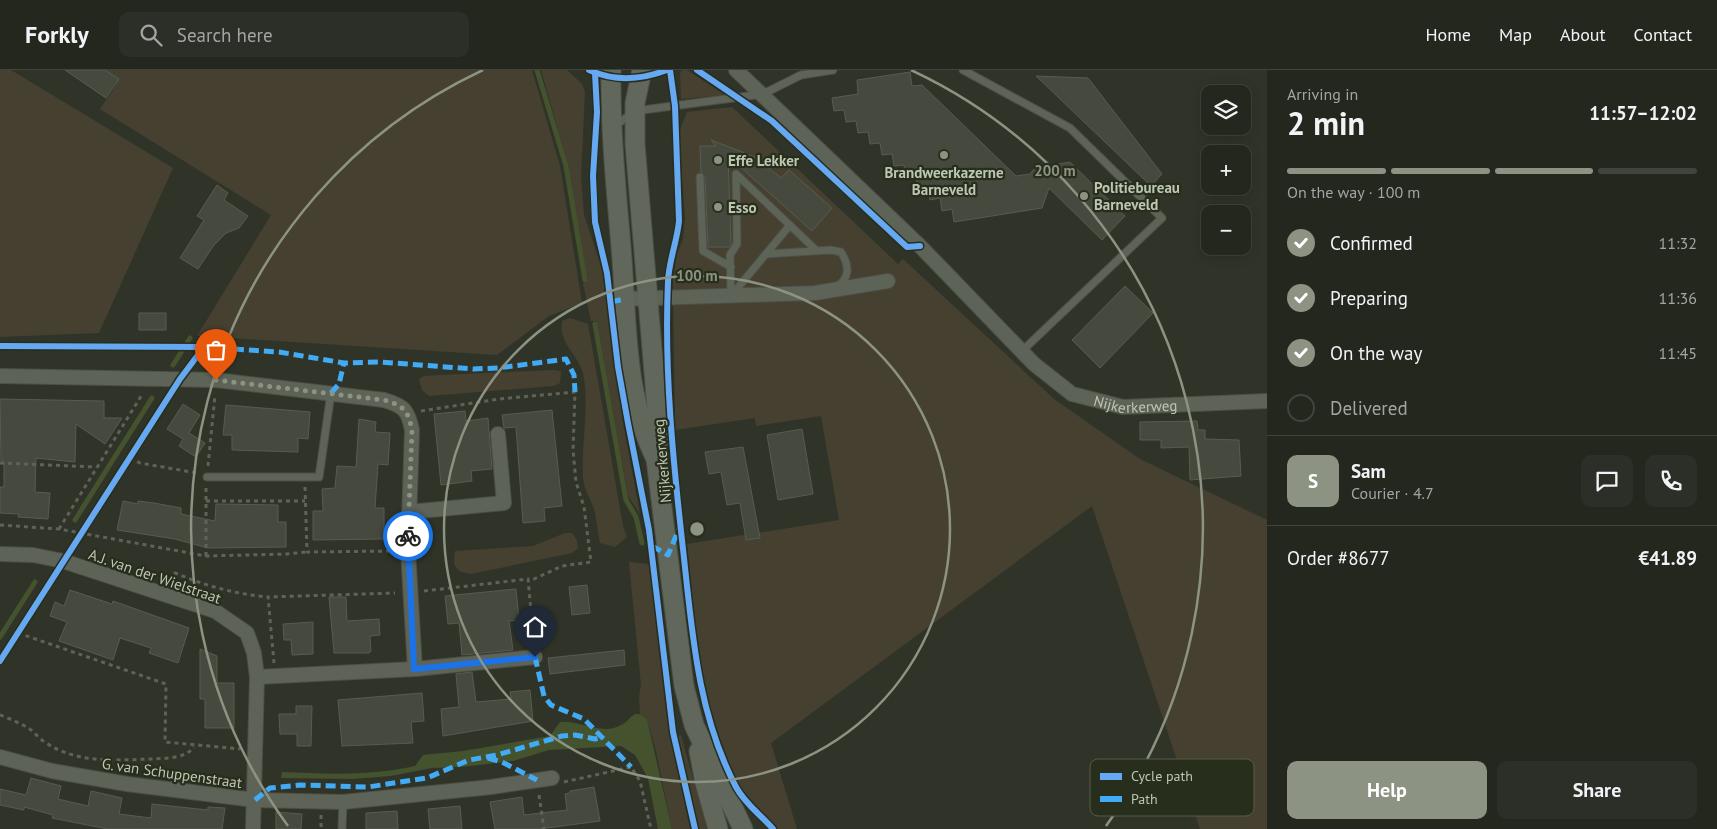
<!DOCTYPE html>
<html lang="en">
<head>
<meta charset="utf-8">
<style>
  :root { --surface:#24271e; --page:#2c2f27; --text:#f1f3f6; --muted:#a3a5a4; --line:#41443c; --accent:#8c9382 }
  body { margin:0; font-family:"PT Sans",sans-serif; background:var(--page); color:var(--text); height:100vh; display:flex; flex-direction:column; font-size:19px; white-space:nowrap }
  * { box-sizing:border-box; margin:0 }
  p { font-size:16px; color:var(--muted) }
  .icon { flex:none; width:28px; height:28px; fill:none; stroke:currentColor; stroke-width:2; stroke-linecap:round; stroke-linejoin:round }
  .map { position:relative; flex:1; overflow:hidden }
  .side { display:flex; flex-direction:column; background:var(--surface); width:450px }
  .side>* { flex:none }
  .fabs { position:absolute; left:1201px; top:15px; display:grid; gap:10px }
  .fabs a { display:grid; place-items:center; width:50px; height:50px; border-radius:10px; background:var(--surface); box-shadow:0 2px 12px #0003,0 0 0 1px var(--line); font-size:25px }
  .pin { position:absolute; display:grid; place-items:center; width:42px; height:42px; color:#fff; margin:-51px -21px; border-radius:50% 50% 50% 0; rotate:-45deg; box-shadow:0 0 5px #0007 }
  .pin .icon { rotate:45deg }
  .courier { position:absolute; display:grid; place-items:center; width:50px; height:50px; margin:-25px; border:4px solid #1a73e8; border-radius:50%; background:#fff; color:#222; box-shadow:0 1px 6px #0007 }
  .summary em { font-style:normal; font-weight:600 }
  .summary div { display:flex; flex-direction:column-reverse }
  .summary { display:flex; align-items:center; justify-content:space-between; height:85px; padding:0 20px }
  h1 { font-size:32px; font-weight:600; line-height:38px }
  .bar { display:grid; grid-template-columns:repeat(4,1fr); gap:8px 5px; align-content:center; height:60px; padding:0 20px }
  .bar i { height:6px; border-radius:4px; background:var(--line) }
  .bar .selected { background:var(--accent) }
  .bar p { grid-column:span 4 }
  .line { display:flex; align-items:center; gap:12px; padding:0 20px; border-top:1px solid var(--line) }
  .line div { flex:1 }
  .round { display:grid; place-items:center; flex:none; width:52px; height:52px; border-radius:10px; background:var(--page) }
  ol { padding:0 20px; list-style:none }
  li { display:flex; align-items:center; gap:15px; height:55px }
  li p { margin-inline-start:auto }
  li .icon { padding:5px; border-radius:50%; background:var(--accent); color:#fff; stroke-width:4 }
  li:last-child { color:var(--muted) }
  li i { width:28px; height:28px; border:2px solid var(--line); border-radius:50% }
  .cta { display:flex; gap:10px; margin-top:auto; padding:10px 20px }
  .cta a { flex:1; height:58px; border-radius:10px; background:var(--accent); color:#fff; font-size:20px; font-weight:600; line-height:58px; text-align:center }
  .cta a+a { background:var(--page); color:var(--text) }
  header { display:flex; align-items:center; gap:30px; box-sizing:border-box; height:70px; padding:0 25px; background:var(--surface); border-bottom:1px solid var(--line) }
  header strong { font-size:24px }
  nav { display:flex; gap:28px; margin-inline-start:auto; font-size:18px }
  .search { width:350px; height:45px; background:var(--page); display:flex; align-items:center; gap:12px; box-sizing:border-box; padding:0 18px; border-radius:10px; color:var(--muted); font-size:19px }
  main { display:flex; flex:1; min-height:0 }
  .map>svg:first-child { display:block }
</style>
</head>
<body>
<header>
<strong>Forkly</strong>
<div class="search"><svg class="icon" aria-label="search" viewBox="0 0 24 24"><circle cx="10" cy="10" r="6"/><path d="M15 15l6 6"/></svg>Search here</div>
<nav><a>Home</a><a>Map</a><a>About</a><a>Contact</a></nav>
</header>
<main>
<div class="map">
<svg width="1267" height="759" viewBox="0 0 1267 759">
  <rect width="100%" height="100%" fill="#303428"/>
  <path fill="#464030" d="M0 0H11L173 98 99 263 0 267Z
    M98 0H532L560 96 582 233 549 246 497 285 197 266 271 145 100 39 116 15 97 2Z
    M541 0H567L582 14 585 22 581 107 584 145 602 199 623 353 640 444 628 426 597 251H591L583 213 587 212 568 95Z
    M683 0H687L725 25 681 29 680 2Z
    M732 37 898 194 903 189 1054 329 1140 389 1267 450V759H1200L1092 436 771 673 797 759H777L740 717 730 697 712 644 699 591 687 474 839 450 821 346 756 356 755 348 675 360 673 211 677 184 683 169 685 148 679 62 687 42Z
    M570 248 588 254 623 456 627 467 615 477 600 473C598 464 597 453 595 443 592 430 584 421 583 407 581 372 590 338 583 303 578 284 558 273 562 251Z
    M552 300 561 301 560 313 553 316 429 326 422 320 419 309 424 306 440 305Z
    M565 463H572L577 470 578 478 572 483 471 504 459 501 454 494 455 481 533 476Z
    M629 492 649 494 668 654 690 759H672L656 681 647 649 640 644 639 627 641 615Z
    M681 665 707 759H698L676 667Z"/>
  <path fill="#44522e" d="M635 644H640L647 649 672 759H658L648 708 635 685 621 676 549 680 513 691 461 697 432 698 391 706 352 709 281 708 282 702C327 704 371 706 415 696L423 685 463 681 550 666 560 652C580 650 603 667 623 654 627 652 630 647 635 644Z"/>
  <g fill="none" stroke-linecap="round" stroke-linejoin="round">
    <path stroke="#44522e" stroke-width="5" d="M537 0 566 96 585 210
      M595 254 626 430 636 447 642 473
      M173 295 190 268
      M75 450 152 328
      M0 567 35 512"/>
  </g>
  <path fill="#45493e" stroke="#585c50" d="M65 0H105L119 9 106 28Z
    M910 2 912 16 922 15 1016 106 1030 104 1035 98 1070 92 1125 146 1102 170 1049 118 1042 138 954 152 952 139 942 141 940 128 930 130 928 117 918 119 916 106 906 108 904 95 894 96 892 84 882 85 880 73 870 74 868 62 858 63 856 51 846 52 844 40 834 41 832 28 858 24 857 10Z
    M1036 6 1088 8 1162 104 1151 116Z
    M711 70 755 87 781 108 789 100 832 138 812 161 728 86 731 174 729 177H708L705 107 701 102 700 76H716Z
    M217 115 228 123 224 130 248 146 239 158 226 163 214 175 198 199 180 188 204 150 197 146Z
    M1125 216 1153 243 1100 298 1072 270Z
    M139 243H166V260H139Z
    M0 329 104 331V348H122L105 374 76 354 75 392 36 388 35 422 50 423 48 449 18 447 19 444 0 443V417H4V391H1Z
    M183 334 200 345 189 363 205 373 196 387 179 376 183 369 167 359Z
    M226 335 310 342 308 369 298 368V382L232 380V365H223Z
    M552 340 562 436 544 438 545 451 523 453 516 357 504 358 502 345Z
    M465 341 466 351 488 348 492 399 471 401 472 411 441 415 434 344Z
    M359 349 376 352 375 362 390 363 388 395 378 394 375 438H384V469L313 470V441H323L322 419 335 418 337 396 356 397Z
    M1197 351 1198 360H1205V369L1239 370 1241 406 1190 410 1189 377 1161 378V370H1140V352Z
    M802 359 813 424 778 430 767 365Z
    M743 377 760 468 746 470 740 433 727 435 721 402 709 404 705 382Z
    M123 431 138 434V431L154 433 181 438V444L215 451 216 434 278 435V452H286V477L208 478 175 469 117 460Z
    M587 515 590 543 572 545 569 517Z
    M516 519 519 550 509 551 513 580 462 585 459 553 448 554 445 526Z
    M70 520 112 534 113 531 189 558 178 593 149 583 151 578 120 568 113 590 59 571 67 552 50 546 55 532 64 536Z
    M329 527H346L347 551 379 549 380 565 370 566 371 581 369 583H334Z
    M313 552V584L292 585 291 570H284L283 554Z
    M200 579 217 586V613H234V658H205V629H200Z
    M624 580 625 595 550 604 548 588Z
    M472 602 476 632 511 629 510 622 530 620 533 651 443 666 441 639 459 637 456 604Z
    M422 623 424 651 411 652 413 673 342 676 338 630Z
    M296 636H312L311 676H297V664H280L279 644H296Z
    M31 708 61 716 58 729 88 736 91 721 122 728 119 744 151 748 152 734 208 740V737L225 738 222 759H108L52 748 53 745 24 737V740L0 735V719L26 725Z
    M594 717 600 751 539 759H495L490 732 522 727 524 745 567 740 565 724 570 723V721Z
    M460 736 462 759H430L428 739Z
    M397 741 398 759H366V743Z
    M276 742 302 744 301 759H276Z"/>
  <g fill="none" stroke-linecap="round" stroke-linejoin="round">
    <g stroke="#4c4f46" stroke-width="9">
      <path id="lane" d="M963 0 1070 58 1162 148 1022 281
        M615 56 635 41 763 24 801 5 833 0
        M700 107 703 181 731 197
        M766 184 831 180 841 182C849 195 851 208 836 217
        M731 226 730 185 737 174 736 104 817 181
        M731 226 790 155
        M207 407H319L331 323
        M342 759 343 732"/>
    </g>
    <g stroke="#4c4f46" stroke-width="16">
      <g id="street">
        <path id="s1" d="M736 0 920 176 1034 294 1072 324 1123 337 1267 331"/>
        <path d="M624 229 815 223 888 211"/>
        <path d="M0 306 216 310 384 330C404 336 408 340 412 360L408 481 415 599"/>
        <path d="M409 442 504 433 498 364"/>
        <path d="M0 484 33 485 63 491 215 541 247 563 254 583 257 607 253 759"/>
        <path d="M257 607 415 599 535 587"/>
        <path d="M0 687 52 701 127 714 255 730 343 732 491 717 552 708"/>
      </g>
    </g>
    <g stroke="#4c4f46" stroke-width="21">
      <path id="secondary" d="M611 0C610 63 617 126 622 189 627 256 625 327 656 389
        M642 0 635 33V74L659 363 656 389 684 616 694 655 743 759
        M699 681 705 713 718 759"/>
    </g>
    <path stroke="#5f6258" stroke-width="3" stroke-dasharray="4 4" stroke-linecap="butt" d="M421 341 499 329 575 322 573 380 576 412 584 437 591 492 562 496 534 509H528
      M130 388 140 393 197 403
      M0 393 96 397
      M208 396 215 325
      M305 417 307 482 394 481
      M206 431H305
      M0 455 59 459 206 486 287 484 307 482
      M59 459 143 323
      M206 486V417
      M171 511 175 503C206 516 235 524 268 527
      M424 521 528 509 534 574
      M18 563 166 614 165 672 240 679
      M274 593 268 527 395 523
      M0 645C8 648 17 652 25 656 33 660 38 668 46 673 79 694 114 690 151 689 166 688 185 689 194 677
      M564 712 631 697 640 711 651 759
      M539 725 544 759
      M321 745V759"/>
    <use href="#lane" stroke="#5e6358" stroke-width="7"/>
    <use href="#street" stroke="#5e6358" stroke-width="14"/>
    <use href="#secondary" stroke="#62675c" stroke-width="19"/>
    <path stroke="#42abf6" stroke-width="5" stroke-dasharray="10 5" stroke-linecap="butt" d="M611 232 624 229
      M204 277 279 282 344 293 381 292 473 299 498 298 566 289 574 305 575 322
      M331 323 339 314 344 293
      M652 476 668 485 679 459
      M535 587 544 626 551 635 584 649 631 697
      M488 688 502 692 537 710
      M255 730 270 718 300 715 368 717 427 708 469 690 497 685 562 666 575 665 595 669 603 667"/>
    <g stroke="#272e1c" stroke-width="9">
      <path id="cycleway" d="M589 0C615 12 641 10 667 0
        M670 0 675 36 679 151C677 172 669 190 668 211 664 300 673 390 683 479 692 560 697 643 736 717 745 734 761 745 773 759
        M697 0 772 51 907 177 920 176
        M595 3 597 42 593 106 595 152 607 203 618 297 628 353 649 460 673 662 695 759
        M0 276 204 277
        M0 591 180 309 204 277"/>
    </g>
    <use href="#cycleway" stroke="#66a8f1" stroke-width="6"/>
  </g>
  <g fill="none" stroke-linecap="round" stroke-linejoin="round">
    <path stroke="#8c9382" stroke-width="5" stroke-dasharray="0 9" d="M216 310 384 330C404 336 408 340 412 360L408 466"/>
    <path stroke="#1a73e8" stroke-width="6" d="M408 466 414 599 535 587"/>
  </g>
  <g fill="none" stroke="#8c9382" stroke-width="2.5">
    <circle cx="697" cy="459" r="253"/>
    <path d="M288 756A506 506 0 0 1 483 0M911 0A506 506 0 0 1 1106 756"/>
  </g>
  <g fill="#8c9382" stroke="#272e1c" stroke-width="2">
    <circle cx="944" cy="85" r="5"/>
    <circle cx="718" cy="90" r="5"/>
    <circle cx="1084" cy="126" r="5"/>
    <circle cx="718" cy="137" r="5"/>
  </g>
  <g text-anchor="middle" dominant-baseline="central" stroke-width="4.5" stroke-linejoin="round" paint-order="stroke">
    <g font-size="15" font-weight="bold" fill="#bdc6b2" stroke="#272e1c" text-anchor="start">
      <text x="728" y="90">Effe Lekker</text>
      <text x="944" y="102" text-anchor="middle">Brandweerkazerne<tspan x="944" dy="17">Barneveld</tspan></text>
      <text x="1094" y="117">Politiebureau<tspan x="1094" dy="17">Barneveld</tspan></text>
      <text x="728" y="137">Esso</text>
    </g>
    <g font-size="15" fill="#bdc6b2" stroke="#272e1c">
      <text stroke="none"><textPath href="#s1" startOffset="532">Nijkerkerweg</textPath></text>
      <text transform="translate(662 391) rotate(-95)">Nijkerkerweg</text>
      <text transform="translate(155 506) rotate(19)">A.J. van der Wielstraat</text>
      <text transform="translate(172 703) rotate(8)">G. van Schuppenstraat</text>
    </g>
  </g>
  <rect x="1090" y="689" width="164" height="57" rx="8" fill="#272e1c" stroke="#545c49" stroke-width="1"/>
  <rect x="1100" y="703" width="22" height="7" fill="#66a8f1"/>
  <rect x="1100" y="726" width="22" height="6" fill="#42abf6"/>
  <g font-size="14" fill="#bdc6b2">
    <text x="1131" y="711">Cycle path</text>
    <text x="1131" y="734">Path</text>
  </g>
  <circle cx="697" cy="459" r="8" fill="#8c9382" stroke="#272e1c" stroke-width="2.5"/>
  <g font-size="15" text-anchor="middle" font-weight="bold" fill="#8c9382" stroke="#272e1c" stroke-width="4.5" stroke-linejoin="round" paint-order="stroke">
    <text x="1055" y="106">200 m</text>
    <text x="697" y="211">100 m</text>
  </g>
</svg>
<div class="fabs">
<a><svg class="icon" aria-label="layers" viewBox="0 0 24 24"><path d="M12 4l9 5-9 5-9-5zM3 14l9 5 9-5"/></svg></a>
<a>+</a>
<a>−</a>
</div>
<div class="pin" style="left:216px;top:310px;background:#ea580c"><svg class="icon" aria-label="bag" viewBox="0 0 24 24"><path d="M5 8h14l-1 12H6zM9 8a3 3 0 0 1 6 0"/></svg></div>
<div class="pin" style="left:535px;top:587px;background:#1f2937"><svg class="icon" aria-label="home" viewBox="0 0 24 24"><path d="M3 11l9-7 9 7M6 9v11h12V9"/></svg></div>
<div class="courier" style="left:408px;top:466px"><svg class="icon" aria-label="bike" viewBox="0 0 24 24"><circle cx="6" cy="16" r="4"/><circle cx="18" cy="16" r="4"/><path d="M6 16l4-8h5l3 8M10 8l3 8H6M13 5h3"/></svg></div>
</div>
<section class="side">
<div class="summary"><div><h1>2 min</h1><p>Arriving in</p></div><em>11:57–12:02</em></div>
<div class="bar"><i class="selected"></i><i class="selected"></i><i class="selected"></i><i></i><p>On the way · 100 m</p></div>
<ol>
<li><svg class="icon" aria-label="check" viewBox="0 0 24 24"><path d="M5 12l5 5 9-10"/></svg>Confirmed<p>11:32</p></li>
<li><svg class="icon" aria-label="check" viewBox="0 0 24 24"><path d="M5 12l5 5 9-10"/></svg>Preparing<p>11:36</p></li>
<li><svg class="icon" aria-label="check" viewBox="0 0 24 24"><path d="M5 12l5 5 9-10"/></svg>On the way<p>11:45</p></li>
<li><i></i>Delivered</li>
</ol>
<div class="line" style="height:90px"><b class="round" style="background:var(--accent);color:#fff">S</b><div><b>Sam</b><p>Courier · 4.7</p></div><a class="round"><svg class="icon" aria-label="chat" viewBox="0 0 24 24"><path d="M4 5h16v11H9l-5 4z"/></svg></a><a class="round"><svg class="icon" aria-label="phone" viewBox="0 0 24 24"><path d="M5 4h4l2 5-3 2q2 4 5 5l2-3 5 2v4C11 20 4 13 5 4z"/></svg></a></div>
<div class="line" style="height:65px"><div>Order #8677</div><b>€41.89</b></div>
<div class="cta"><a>Help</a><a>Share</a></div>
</section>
</main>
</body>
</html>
